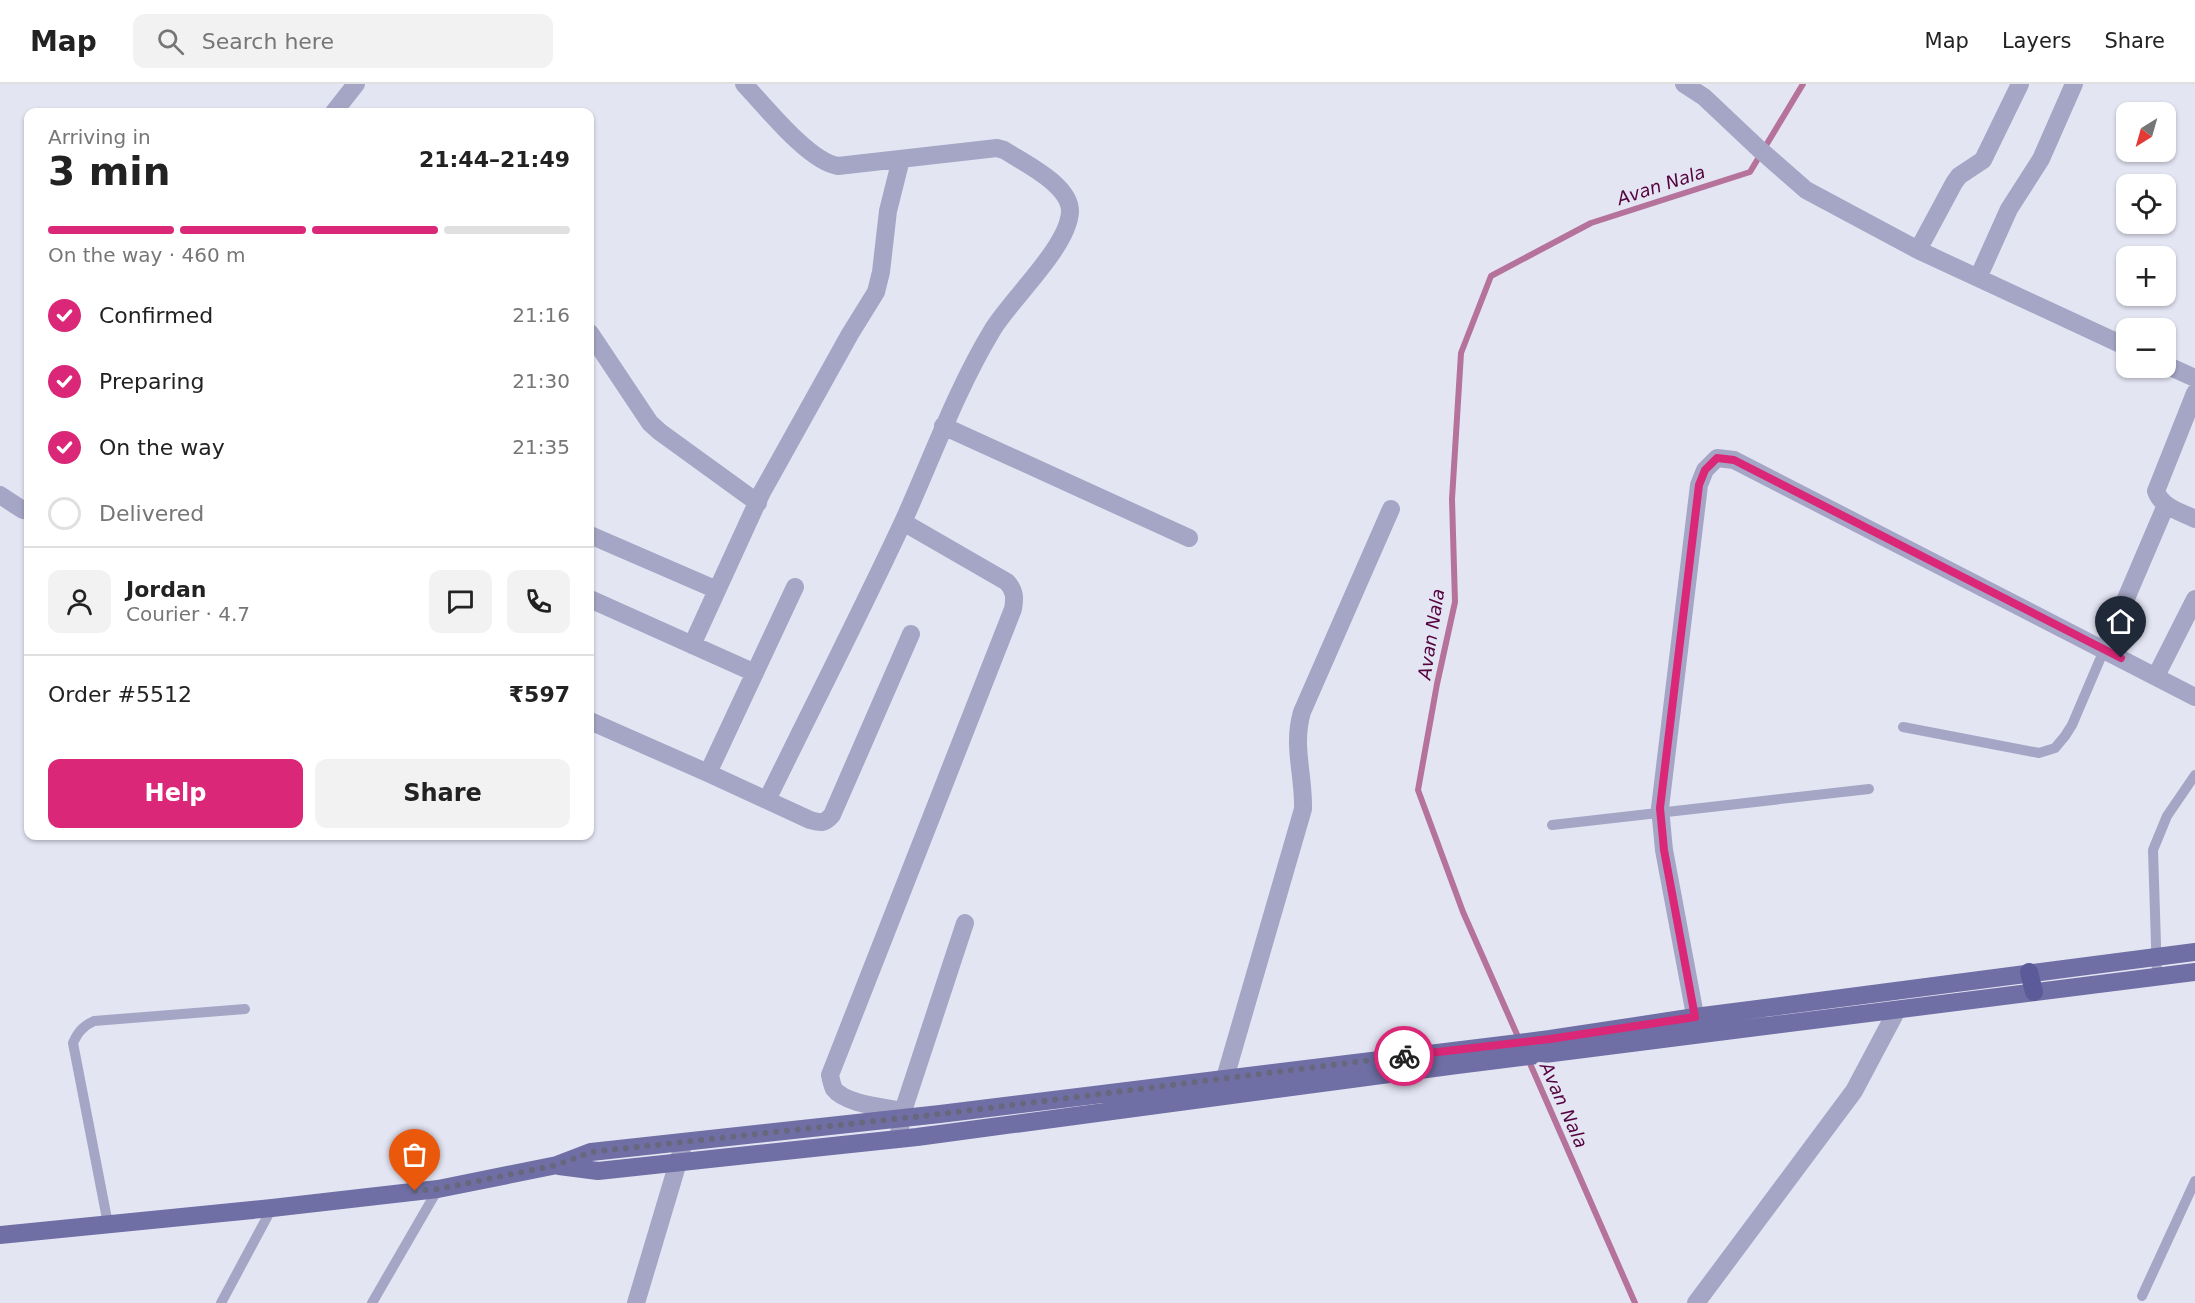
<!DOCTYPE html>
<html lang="en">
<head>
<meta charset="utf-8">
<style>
  :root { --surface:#fff; --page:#f2f2f2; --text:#222; --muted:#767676; --line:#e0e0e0; --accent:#db2777 }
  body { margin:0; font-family:"DejaVu Sans",sans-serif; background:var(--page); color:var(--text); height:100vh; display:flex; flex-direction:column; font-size:22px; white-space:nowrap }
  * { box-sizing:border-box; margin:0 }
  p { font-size:20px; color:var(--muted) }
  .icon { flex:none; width:33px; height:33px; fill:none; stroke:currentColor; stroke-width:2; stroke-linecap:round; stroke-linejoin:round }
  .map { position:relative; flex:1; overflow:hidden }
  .drawer { position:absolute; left:24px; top:24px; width:570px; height:732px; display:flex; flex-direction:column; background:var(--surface); border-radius:12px; box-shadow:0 2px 4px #0004 }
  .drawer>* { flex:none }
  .needle { width:39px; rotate:217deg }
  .fabs { position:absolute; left:2116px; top:18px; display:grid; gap:12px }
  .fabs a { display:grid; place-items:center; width:60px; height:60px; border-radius:12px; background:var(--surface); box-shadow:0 2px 4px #0004; font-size:30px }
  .pin { position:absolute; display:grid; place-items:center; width:51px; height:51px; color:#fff; margin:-62px -26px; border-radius:50% 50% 50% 0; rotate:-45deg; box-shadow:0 0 6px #0007 }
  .pin .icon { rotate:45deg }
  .courier { position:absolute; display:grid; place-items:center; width:60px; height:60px; margin:-30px; border:4px solid #db2777; border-radius:50%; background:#fff; color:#222; box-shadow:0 2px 8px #0007 }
  .summary em { font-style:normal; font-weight:700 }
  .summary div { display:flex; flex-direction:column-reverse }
  .summary { display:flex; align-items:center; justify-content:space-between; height:102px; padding:0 24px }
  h1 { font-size:39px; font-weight:700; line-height:45px }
  .bar { display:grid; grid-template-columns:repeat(4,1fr); gap:9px 6px; align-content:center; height:72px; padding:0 24px }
  .bar i { height:8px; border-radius:4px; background:var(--line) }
  .bar .active { background:var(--accent) }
  .bar p { grid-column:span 4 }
  .line { display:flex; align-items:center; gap:15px; padding:0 24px; border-top:2px solid var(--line) }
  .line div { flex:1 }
  .round { display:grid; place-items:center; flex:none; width:63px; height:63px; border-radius:12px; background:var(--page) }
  ol { padding:0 24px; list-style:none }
  li { display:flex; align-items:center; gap:18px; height:66px }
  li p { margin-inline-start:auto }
  li .icon { padding:6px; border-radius:50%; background:var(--accent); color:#fff; stroke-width:4 }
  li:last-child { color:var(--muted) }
  li i { width:33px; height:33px; border:3px solid var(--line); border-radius:50% }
  .button { display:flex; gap:12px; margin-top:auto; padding:12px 24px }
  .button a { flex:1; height:69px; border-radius:12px; background:var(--accent); color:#fff; font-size:24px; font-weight:700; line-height:69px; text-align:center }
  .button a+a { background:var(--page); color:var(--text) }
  header { display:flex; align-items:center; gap:36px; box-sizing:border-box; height:84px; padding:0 30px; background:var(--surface); border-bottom:2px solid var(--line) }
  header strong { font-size:28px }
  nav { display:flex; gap:33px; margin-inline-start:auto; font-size:21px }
  .search { width:420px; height:54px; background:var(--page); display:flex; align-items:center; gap:15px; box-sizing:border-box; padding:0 21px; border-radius:12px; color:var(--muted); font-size:22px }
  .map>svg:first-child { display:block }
</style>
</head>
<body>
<header>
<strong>Map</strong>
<div class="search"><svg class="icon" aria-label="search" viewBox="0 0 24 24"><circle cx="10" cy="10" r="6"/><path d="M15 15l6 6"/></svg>Search here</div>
<nav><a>Map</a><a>Layers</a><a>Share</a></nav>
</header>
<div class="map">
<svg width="2195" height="1219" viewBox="0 0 2195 1219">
  <rect width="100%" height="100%" fill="#e4e5f3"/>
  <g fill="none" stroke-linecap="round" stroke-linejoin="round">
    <path stroke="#b5739b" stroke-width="6" d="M1519 955 1463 828 1418 706 1437 600 1455 518 1452 415 1461 269 1491 192 1591 139 1750 88 1803 0
      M1528 975 1635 1219"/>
    <path stroke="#a5a6c5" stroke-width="10" d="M1903 643 2039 669 2055 664 2065 652 2072 641 2104 566
      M1552 741 1869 705
      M2157 892 2153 766 2167 732 2195 691
      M108 1140 73 959C78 948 83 942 94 937L245 925
      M2142 1212 2195 1097
      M221 1219 272 1124
      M372 1219 438 1105"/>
    <path stroke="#a5a6c5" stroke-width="18" d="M744 0C765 22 809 78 838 82L997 64 1004 66C1024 79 1071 101 1070 128 1068 163 1012 214 993 245 956 306 932 374 903 438 859 532 812 624 767 716
      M1684 0 1704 13 1758 64 1806 106 1918 166 2127 263
      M334 28 356 0
      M1918 166 1954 99 1959 92 1983 76 2020 0
      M1978 194 2009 125 2041 75 2074 0
      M590 249 650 339 660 348 758 419
      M2166 281 2195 294
      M2195 309 2156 407C2161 423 2181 428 2195 435
      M943 342 1189 454
      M0 411 23 426 28 427
      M590 451 717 506
      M590 515 755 589
      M692 561 762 408 850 250 876 208 881 188 888 127 901 75
      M2104 566 2166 421
      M2156 592 2195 515
      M590 637 708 689 810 736C821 739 824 740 832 731L911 550
      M708 689 795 503
      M1698 947 1664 766 1660 724 1699 401 1705 386 1717 374 1734 376 2195 613
      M1225 994 1303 725C1304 691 1292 662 1302 628L1391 425
      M903 1027C884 1023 845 1020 834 1005 832 1001 831 996 830 991L1013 525C1015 514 1015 507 1007 498L903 438
      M898 1055 903 1027 965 839
      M636 1219 682 1065
      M1696 1219 1854 1007 1897 926"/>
    <path stroke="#6f6fa5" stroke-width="18" d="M559 1082 598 1087 917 1053 1457 981 2195 888
      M0 1151 272 1124 438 1105 557 1081 591 1068 940 1030 1550 955 1695 933 2195 868"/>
    <path stroke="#5c5b99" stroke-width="18" d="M2029 888 2034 908"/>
  </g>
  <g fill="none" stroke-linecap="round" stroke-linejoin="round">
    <path stroke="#67677d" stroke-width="6" stroke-dasharray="0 10.8" d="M415 1107 438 1105 557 1081 591 1068 940 1030 1404 972"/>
    <path stroke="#db2777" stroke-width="8" d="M1404 972 1550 955 1695 933 1664 766 1660 724 1699 401 1705 386 1717 374 1734 376 2121 574"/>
  </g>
  <g text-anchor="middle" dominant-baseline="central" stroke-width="6" stroke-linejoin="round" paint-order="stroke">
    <g font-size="18" font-style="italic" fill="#55023f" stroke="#e4e5f3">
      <text transform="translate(1661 101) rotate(-18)">Avan Nala</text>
      <text transform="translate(1431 550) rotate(-81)">Avan Nala</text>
      <text transform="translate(1564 1021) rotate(66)">Avan Nala</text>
    </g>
  </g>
</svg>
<div class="fabs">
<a><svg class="needle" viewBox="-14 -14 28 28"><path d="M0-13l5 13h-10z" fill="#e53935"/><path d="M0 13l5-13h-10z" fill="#767676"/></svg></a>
<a><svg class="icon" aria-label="locate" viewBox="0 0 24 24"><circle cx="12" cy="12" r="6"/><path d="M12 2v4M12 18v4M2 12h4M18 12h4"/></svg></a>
<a>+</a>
<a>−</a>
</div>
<div class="pin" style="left:415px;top:1107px;background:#ea580c"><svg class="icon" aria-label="bag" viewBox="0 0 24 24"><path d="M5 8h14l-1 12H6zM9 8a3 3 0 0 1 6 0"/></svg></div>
<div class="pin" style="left:2121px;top:574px;background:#1f2937"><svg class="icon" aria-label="home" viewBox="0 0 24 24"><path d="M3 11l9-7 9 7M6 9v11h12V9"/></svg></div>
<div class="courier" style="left:1404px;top:972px"><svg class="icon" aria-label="bike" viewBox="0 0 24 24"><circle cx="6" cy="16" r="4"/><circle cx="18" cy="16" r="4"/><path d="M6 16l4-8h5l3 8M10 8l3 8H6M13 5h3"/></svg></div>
<section class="drawer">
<div class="summary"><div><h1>3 min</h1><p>Arriving in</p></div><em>21:44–21:49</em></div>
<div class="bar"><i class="active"></i><i class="active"></i><i class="active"></i><i></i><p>On the way · 460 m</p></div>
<ol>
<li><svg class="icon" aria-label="check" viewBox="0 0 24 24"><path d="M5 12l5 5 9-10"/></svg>Confirmed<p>21:16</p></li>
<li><svg class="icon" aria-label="check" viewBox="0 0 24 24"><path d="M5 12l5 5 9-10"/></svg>Preparing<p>21:30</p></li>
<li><svg class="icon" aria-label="check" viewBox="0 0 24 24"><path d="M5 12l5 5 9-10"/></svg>On the way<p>21:35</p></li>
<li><i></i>Delivered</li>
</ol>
<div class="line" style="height:108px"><a class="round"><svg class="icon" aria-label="person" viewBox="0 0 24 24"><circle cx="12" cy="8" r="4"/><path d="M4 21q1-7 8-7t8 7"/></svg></a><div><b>Jordan</b><p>Courier · 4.7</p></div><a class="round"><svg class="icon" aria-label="chat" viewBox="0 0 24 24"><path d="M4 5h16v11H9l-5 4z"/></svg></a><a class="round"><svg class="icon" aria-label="phone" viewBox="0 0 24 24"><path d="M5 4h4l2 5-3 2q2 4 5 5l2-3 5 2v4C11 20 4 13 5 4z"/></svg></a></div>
<div class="line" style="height:78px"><div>Order #5512</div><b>₹597</b></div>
<div class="button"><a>Help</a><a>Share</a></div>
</section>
</div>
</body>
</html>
